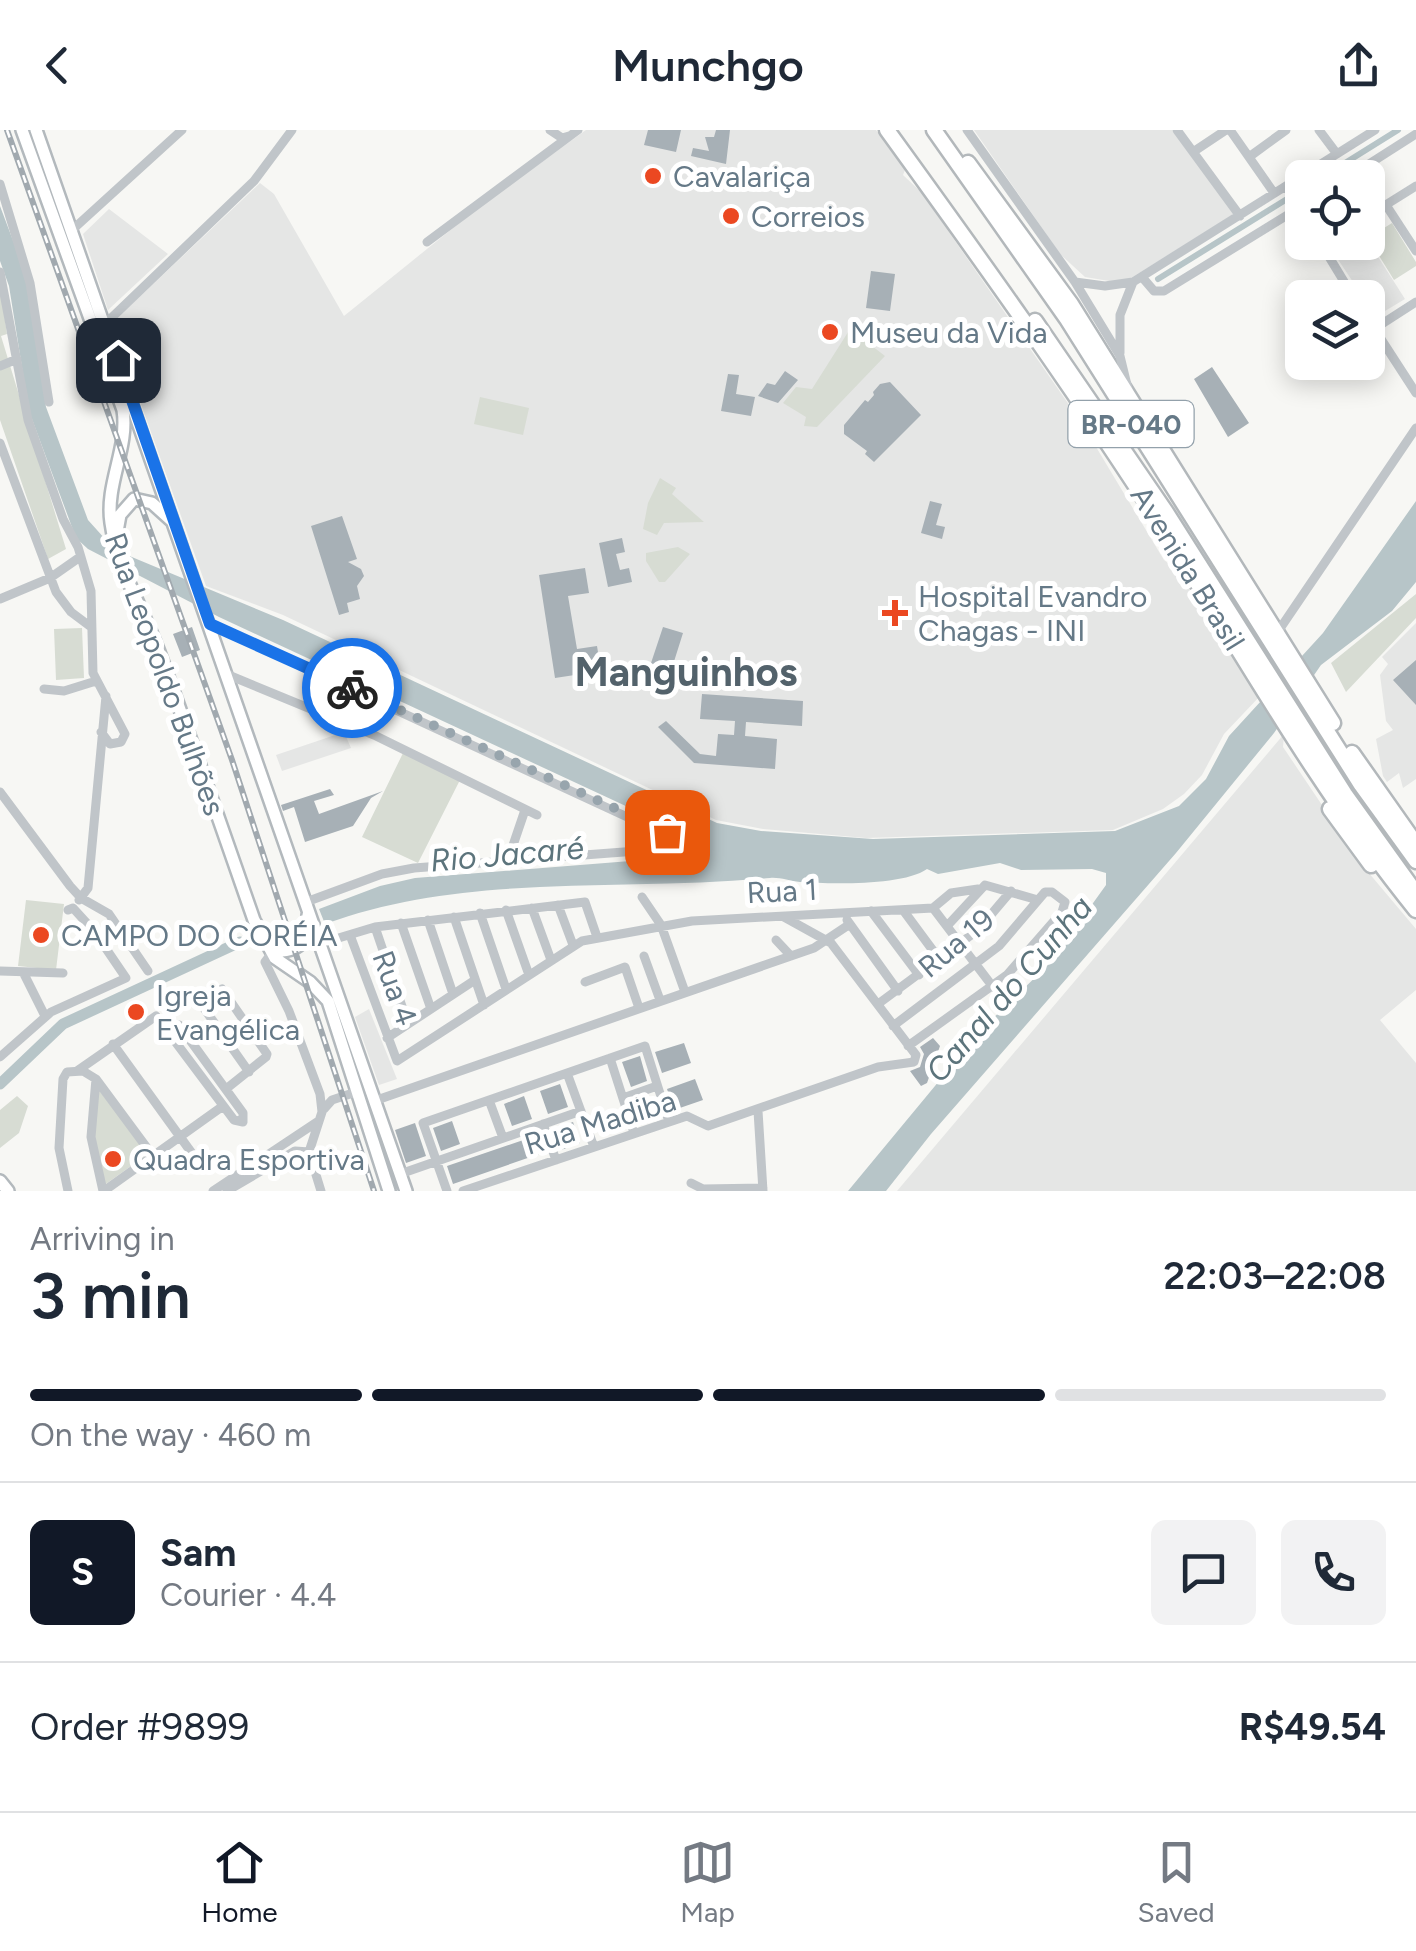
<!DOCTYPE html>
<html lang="en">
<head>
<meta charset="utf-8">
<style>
  :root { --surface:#fff; --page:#f2f2f3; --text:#1f2937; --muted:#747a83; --line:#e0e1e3; --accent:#111827 }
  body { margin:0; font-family:Figtree,sans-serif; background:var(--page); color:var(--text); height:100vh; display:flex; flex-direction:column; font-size:38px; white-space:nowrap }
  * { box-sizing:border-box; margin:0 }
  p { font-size:32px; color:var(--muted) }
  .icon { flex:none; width:55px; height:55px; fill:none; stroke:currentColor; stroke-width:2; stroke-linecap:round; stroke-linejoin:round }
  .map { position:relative; height:1061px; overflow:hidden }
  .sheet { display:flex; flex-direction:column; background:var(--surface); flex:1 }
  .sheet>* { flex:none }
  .tools { position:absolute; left:1285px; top:30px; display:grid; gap:20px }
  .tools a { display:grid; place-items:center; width:100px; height:100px; border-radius:15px; background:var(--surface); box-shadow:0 5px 25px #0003; font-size:50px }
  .pin { position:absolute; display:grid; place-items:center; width:85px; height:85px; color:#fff; margin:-42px; border-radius:20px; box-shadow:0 5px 15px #0006 }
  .courier { position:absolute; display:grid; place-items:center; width:100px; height:100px; margin:-50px; border:8px solid #1a73e8; border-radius:50%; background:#fff; color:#222; box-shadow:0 2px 12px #0007 }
  .headline em { font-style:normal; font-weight:600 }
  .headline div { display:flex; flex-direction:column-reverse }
  .headline { display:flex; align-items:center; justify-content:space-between; height:170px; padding:0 30px }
  h1 { font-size:65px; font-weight:600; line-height:75px }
  .bar { display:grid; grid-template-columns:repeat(4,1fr); gap:15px 10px; align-content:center; height:120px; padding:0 30px }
  .bar i { height:12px; border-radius:8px; background:var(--line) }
  .bar .active { background:var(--accent) }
  .bar p { grid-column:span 4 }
  .line { display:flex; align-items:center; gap:25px; padding:0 30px; border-top:2px solid var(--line) }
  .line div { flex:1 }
  .round { display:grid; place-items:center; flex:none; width:105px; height:105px; border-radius:15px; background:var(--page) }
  header { display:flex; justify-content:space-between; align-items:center; height:130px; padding:0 30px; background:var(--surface); font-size:45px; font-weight:600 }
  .dock { display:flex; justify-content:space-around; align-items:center; height:140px; border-top:2px solid var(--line); background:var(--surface); font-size:28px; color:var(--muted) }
  .dock a { display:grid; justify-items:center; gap:5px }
  .dock .active { color:var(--accent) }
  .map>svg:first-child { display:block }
</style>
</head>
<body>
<header><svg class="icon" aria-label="back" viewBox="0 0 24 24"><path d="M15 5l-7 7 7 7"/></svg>Munchgo<svg class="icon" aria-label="share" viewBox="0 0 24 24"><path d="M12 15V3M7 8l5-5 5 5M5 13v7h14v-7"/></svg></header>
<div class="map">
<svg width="1416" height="1061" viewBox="0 0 1416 1061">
  <rect width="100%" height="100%" fill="#f7f7f4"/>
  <path fill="#e5e6e5" d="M586 0H876L905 40 903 45 921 62 1081 292 1164 430 1186 447 1261 565 1224 604 1202 645 1184 664 1163 679 1113 700 866 708 763 699 716 690 283 485 206 456 112 193 260 53 274 64 344 186 479 77Z
    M974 0H1172L1234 84 1131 148 1115 152 1085 147 1060 124Z
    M109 79 168 124 108 180 83 104Z
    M1368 111 1405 169 1375 187 1368 168 1363 167 1331 119 1341 113Z
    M1416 493V649L1403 658 1399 643 1387 652 1383 646 1376 609 1393 600 1386 591 1380 545 1388 534 1382 527Z
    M344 602 351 618 282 641 276 625Z
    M1284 604 1283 617 1363 736 1416 799V860L1380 890 1416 933V1061H897Z
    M369 879 397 949 379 955 355 887Z"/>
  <path fill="#d7dcd3" d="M1392 93 1416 132V136L1394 150 1368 108Z
    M0 156 7 204 1 206 66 419 48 429 0 290Z
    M850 199 885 226 817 297 804 296 806 287 783 273 796 257 812 259Z
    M480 267 529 278 523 305 474 294Z
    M660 348 676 358 672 364 704 392 664 393 657 405 643 399 648 373Z
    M678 417 690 424 665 452H659L646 431V423Z
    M1416 464V488L1346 562 1331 533Z
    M82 498 84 548 56 550 54 499Z
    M404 621 461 648 418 733 362 707Z
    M26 770 64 774 56 840 18 836Z
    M99 960 148 1024 103 1056 93 999Z
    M17 966 28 976 19 1003 0 1018V980Z"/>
  <path fill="#b7c5c8" d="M0 76 26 145 46 277 88 390 115 420 283 490 717 693 761 701 873 709 1115 701 1179 676 1206 649 1229 606 1323 503 1416 371V452L1392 481 1321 535 1274 603 1176 723 931 1004 886 1061H848L983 898 1050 833 1106 755V743L1092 739 1021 740 1000 733 938 744 927 739C903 756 830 754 800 752 790 751 779 747 770 748 622 762 466 742 325 794L319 779 380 756 415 748 693 726 706 720 686 704 219 487 88 419 76 408 29 281 9 156 0 131Z"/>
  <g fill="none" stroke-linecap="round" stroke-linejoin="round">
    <path stroke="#b7c5c8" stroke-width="6" d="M1321 48 1398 0
      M1296 63 1302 59
      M1158 149 1287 69"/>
    <path stroke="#b7c5c8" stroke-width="11" d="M0 954 63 894 240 812"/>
  </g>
  <path fill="#a7b0b6" d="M648 0H681L676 22 644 15Z
    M716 0H730L726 34 691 26 693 18 709 21 705 7H714Z
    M871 141 895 144 890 181 866 178Z
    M1212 237 1249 293 1228 307 1194 249Z
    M785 241 798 250 778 273 758 266 767 253 775 255Z
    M728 244 739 245 736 264 755 267 751 286 721 281Z
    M890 252 921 285 874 332 865 324 867 321 844 304V295L865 270 868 272 874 265 873 262 880 254Z
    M930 371 942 374 936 395 945 397 942 409 921 403Z
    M342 386 357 429 348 432 361 439 364 446 357 456 360 469 347 473 349 482 339 485 311 396Z
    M622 408 625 422 616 424 620 440 629 438 632 452 608 457 599 413Z
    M585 438 589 463 568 466 577 519 597 516 601 541 555 548 539 445Z
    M192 497 200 520 182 527 173 504Z
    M663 497 683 503 665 560 644 554Z
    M1416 530V575L1393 550Z
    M702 564 803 571 802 596 746 592 745 606 777 609 775 639 694 633 658 597 666 591 700 624 716 626 718 604 734 605 735 591 700 589Z
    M330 659 334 665 314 671 319 684 383 661 371 668 353 696 305 712 294 677 283 681 281 675Z
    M933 908 940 916 927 953 921 956 910 941 920 937 924 924 920 917Z
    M684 913 691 933 662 943 655 922Z
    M640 926 647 951 631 957 622 932Z
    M695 949 703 970 674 980 667 959Z
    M560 954 568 977 548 984 540 961Z
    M524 966 532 989 512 996 504 974Z
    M452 991 460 1014 441 1021 433 998Z
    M573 992 580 1013 561 1020 554 999Z
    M415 993 426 1026 406 1033 395 1000Z
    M538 1005 545 1022 453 1054 447 1036Z"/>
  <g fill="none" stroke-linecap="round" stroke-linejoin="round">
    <g stroke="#b3b9bd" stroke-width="16">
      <path id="major" d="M22 0 123 280C129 318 105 354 111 393 117 438 144 481 159 522 192 611 223 701 254 790L275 828 310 852 328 871 389 1061
        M36 0 406 1061
        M116 407 120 385 134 369 152 373 173 392
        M267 811 282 821C305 819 308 805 308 785
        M0 1051 8 1061"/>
    </g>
    <g stroke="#b3b8bb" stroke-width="19">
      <path id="highway" d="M887 0C979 127 1071 255 1156 387 1240 519 1317 658 1416 780
        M934 0 1067 189 1361 655 1416 731
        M968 33 1071 174 1333 593
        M1035 191 1166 382 1345 664 1416 763
        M1352 623 1416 714
        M1330 679 1371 735"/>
    </g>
    <path stroke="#c0c5c9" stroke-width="9" d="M550 0 562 8 569 6
      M967 0 1075 152 1120 226 1128 259
      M1177 0 1240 86
      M1230 0 1274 63
      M1319 0 1337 24
      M1193 22 1226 0
      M1249 27 1286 0
      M1347 48 1416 4
      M0 54 30 153 49 272
      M1286 56 1302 84
      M1386 75 1416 121
      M1368 86 1416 56
      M71 101 182 0
      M427 112 578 0
      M1320 112 1354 168
      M0 142 28 290 63 389 78 417 91 461 93 543 125 604 121 612 110 614 101 602
      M1142 147 1154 161H1164L1302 76
      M1075 152 1105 156 1133 152 1375 0
      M1368 189 1416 263
      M105 194 254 51 292 0
      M1374 199 1416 172
      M1120 223V185L1133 152
      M0 236 17 229
      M0 313 56 462 71 482 91 497
      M0 469 50 448 80 427
      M210 494 692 717
      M1277 503 1416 298
      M226 544 374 605 537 685
      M44 559 64 561 96 551
      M0 662 70 756 81 768 109 784 148 841
      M508 730 525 680
      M642 767 661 795 685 862
      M79 770 88 758 106 566
      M306 772 382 744 414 738 637 721H688L692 717
      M558 775 573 815
      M532 778 551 830
      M933 778 951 763 978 759
      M506 780 529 845
      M903 780 940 830
      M871 781 919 845
      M480 783 506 859
      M454 787 484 875
      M428 790 453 864
      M847 790 898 861
      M401 793 431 879
      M948 795 985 755 1038 770
      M375 797 408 894
      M350 805 397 931 582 811 692 791 933 778 993 857
      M776 810 791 826
      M322 813 375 797 585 772 597 807
      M271 824 265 832 289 881 320 964 322 982 309 1022 321 1061
      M644 826 660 870
      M0 841 63 843
      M23 842 45 886
      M585 852 625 837 639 878
      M878 874 978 800 1011 761
      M179 895 243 983V992
      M893 896 999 816 1045 762H1052L1065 772 1062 782 1007 845 908 916
      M387 908 475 850
      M113 914 199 1033
      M0 927 51 882 126 848 94 801 73 778 68 780
      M610 928 634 1003
      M77 941 156 886 234 990 243 992
      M567 943 594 1017
      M96 949 91 1007 103 1061
      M226 959 266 927 267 924 222 859 202 870 201 874 249 942
      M623 968 657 956
      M489 970 503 1008
      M374 971 814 818 850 794
      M324 979 332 970 356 962
      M758 981 763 1061
      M543 994 556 1030
      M400 1044 581 981
      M691 1053 703 1059 763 1058
      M68 1061 59 1018 63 949 67 942 83 941 96 949 153 1026
      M104 1061 223 976
      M213 1061 317 992
      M227 1061 295 1021 309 1022
      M447 1061 423 993 645 916 669 992
      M463 1061 687 986 708 996 878 937 914 932 916 925 831 813 784 787"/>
    <use href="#major" stroke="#fff" stroke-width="11"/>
    <use href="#highway" stroke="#fff" stroke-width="14"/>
    <g stroke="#a1a9af" stroke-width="6">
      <path id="rail" d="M7 0 232 630 374 1061"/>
    </g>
    <use href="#rail" stroke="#fff" stroke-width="2.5" stroke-dasharray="8" stroke-linecap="butt"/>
  </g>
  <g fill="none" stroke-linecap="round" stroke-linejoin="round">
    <path stroke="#98a5ad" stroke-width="10" stroke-dasharray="0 18" d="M352 558 667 702"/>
    <path stroke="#1a73e8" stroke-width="12" d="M118 230 210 494 352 558"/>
  </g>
  <g fill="#eb4821" stroke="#fff" stroke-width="4">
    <circle cx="653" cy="46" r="10"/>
    <circle cx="731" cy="86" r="10"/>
    <circle cx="830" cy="202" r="10"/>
    <path d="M890 468h10v10h10v10h-10v10h-10v-10h-10v-10h10z"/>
    <circle cx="41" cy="805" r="10"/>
    <circle cx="136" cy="882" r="10"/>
    <circle cx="113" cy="1029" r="10"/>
  </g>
  <g text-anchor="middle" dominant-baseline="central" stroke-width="10" stroke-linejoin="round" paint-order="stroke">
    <rect fill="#fff" stroke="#93a1ab" stroke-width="2.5" x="1068.5" y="271" width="125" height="46" rx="8"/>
    <g font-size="28" font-weight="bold" fill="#657987">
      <text x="1131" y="294">BR-040</text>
    </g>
    <g font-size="30" fill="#657987" stroke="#fff" text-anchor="start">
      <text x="673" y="46">Cavalariça</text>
      <text x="751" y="86">Correios</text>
      <text x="850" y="202">Museu da Vida</text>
      <text x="918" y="466">Hospital Evandro<tspan x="918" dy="34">Chagas - INI</tspan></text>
      <text x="61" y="805">CAMPO DO CORÉIA</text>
      <text x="156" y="865">Igreja<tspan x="156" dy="34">Evangélica</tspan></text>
      <text x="133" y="1029">Quadra Esportiva</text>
    </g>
    <g font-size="30" fill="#657987" stroke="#fff">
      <text transform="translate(1188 438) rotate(58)">Avenida Brasil</text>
      <text transform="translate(165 544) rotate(70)">Rua Leopoldo Bulhões</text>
      <text transform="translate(782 761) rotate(-3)">Rua 1</text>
      <text transform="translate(956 813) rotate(-40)">Rua 19</text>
      <text transform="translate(395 858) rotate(70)">Rua 4</text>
      <text transform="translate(600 992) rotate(-17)">Rua Madiba</text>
    </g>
    <g font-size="32" font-style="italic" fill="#5c747c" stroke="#fff">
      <text transform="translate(507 724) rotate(-5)">Rio Jacaré</text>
      <text transform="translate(1009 859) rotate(-49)">Canal do Cunha</text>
    </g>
    <g font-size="40" font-weight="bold" fill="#53626b" stroke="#fff">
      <text x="686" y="542">Manguinhos</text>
    </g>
  </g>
</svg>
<div class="tools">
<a><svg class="icon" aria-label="locate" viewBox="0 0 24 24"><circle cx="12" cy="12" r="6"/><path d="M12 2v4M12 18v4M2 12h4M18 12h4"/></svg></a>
<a><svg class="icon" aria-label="layers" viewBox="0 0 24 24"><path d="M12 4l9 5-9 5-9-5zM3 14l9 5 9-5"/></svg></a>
</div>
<div class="pin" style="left:667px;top:702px;background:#ea580c"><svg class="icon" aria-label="bag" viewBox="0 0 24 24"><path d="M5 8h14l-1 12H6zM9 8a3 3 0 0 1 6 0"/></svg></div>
<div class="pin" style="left:118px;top:230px;background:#1f2937"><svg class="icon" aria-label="home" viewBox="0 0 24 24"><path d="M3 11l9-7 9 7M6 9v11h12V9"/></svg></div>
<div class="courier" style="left:352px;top:558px"><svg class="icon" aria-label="bike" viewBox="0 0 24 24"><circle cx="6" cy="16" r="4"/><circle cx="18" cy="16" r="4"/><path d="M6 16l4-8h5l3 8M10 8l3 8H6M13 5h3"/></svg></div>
</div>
<section class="sheet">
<div class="headline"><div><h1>3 min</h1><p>Arriving in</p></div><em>22:03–22:08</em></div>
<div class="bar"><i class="active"></i><i class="active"></i><i class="active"></i><i></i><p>On the way · 460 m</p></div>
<div class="line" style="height:180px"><b class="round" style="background:var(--accent);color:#fff">S</b><div><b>Sam</b><p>Courier · 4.4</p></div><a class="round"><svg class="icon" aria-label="chat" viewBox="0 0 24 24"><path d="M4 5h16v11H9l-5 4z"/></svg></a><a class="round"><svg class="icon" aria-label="phone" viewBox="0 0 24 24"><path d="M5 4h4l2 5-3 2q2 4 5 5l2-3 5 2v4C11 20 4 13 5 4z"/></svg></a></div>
<div class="line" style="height:130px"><div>Order #9899</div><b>R$49.54</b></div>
</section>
<nav class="dock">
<a class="active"><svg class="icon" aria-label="home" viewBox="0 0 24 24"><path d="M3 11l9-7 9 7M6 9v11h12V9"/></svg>Home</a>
<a><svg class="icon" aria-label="map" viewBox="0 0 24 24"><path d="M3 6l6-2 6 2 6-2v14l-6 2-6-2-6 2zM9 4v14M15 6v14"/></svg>Map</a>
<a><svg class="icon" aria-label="saved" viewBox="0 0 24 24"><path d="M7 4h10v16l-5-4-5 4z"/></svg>Saved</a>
</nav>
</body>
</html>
